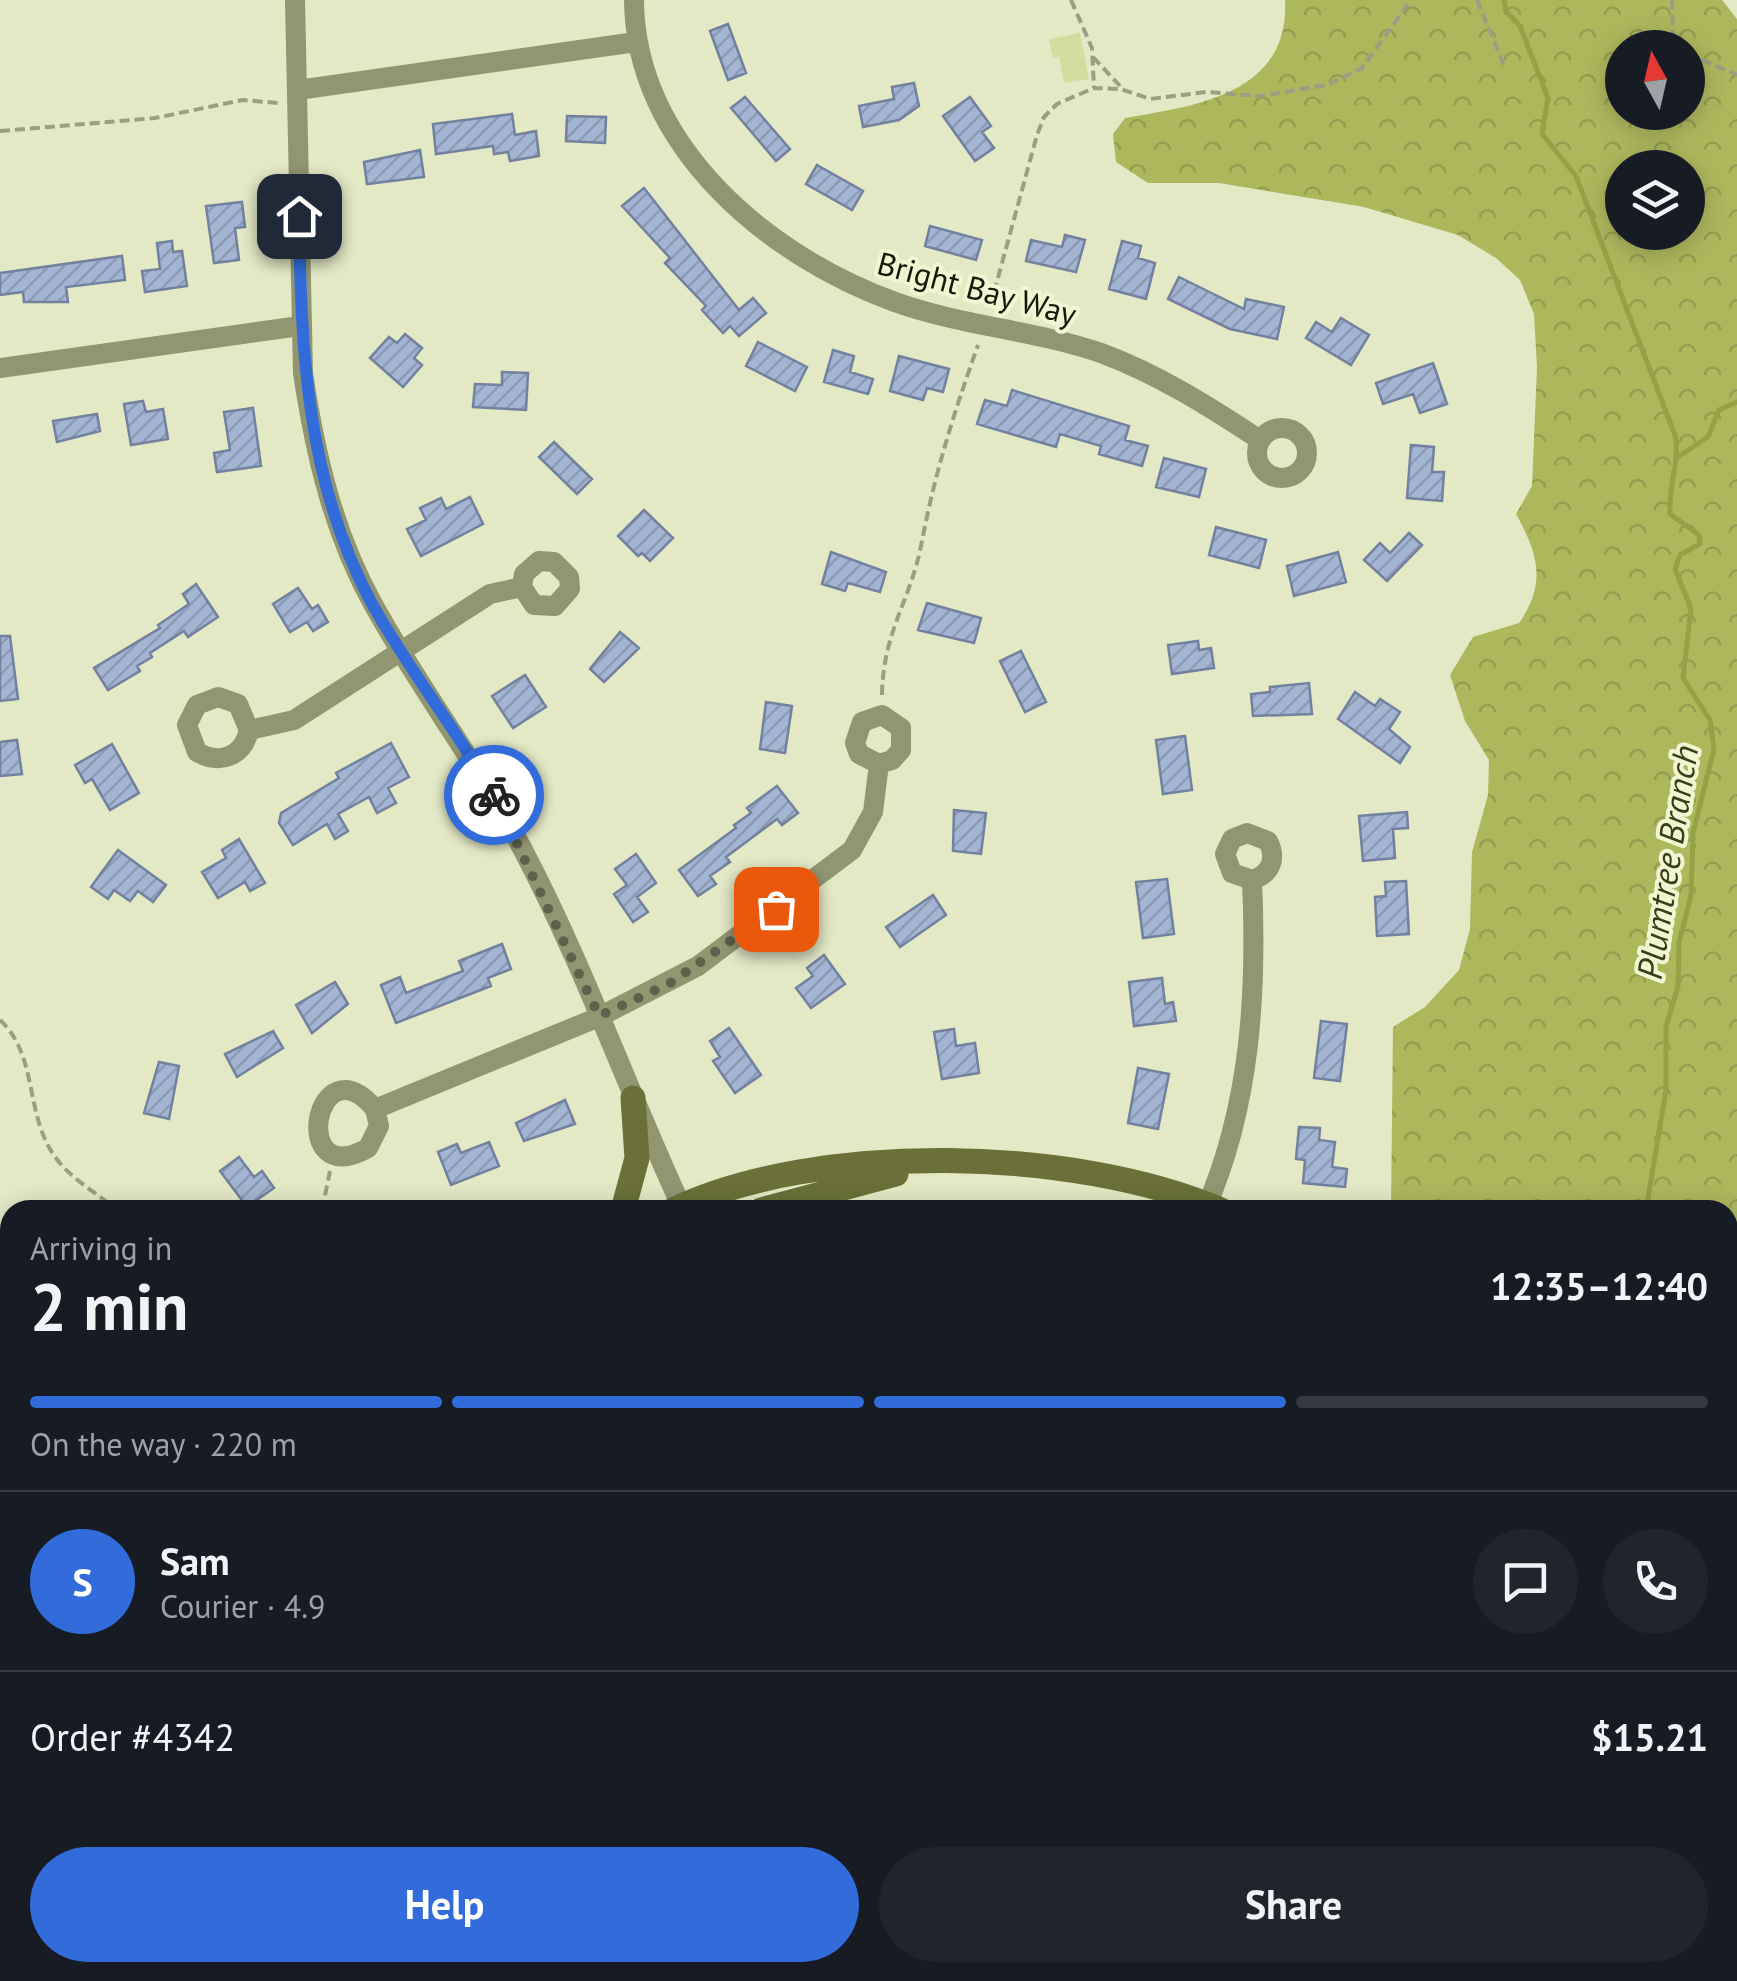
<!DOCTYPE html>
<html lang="en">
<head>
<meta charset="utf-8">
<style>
  :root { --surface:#171b24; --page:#20242c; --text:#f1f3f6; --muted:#9ea1a6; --line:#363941; --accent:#326cda }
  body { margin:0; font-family:"PT Sans",sans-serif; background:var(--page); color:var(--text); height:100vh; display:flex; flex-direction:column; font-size:38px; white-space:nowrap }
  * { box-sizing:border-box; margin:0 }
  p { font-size:32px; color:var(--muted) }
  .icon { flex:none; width:55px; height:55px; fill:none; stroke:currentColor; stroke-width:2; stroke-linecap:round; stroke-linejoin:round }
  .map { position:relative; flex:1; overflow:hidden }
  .details { position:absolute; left:0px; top:1200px; width:1738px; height:782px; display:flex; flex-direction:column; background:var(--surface); border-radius:30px 30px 0 0; box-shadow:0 5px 25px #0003 }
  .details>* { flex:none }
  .needle { width:65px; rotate:352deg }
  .controls { position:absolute; left:1605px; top:30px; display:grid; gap:20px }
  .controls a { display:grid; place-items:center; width:100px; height:100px; border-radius:50%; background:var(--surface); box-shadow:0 5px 25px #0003; font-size:50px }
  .pin { position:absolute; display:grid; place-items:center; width:85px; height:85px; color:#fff; margin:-42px; border-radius:20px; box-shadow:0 5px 15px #0006 }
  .courier { position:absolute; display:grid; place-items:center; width:100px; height:100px; margin:-50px; border:8px solid #326cda; border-radius:50%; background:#fff; color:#222; box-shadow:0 2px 12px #0007 }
  .overview em { font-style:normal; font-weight:700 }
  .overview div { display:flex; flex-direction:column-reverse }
  .overview { display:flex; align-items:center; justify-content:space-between; height:170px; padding:0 30px }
  h1 { font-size:65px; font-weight:700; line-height:75px }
  .bar { display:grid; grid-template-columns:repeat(4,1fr); gap:15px 10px; align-content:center; height:120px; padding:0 30px }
  .bar i { height:12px; border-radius:8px; background:var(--line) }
  .bar .active { background:var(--accent) }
  .bar p { grid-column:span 4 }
  .line { display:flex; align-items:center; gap:25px; padding:0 30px; border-top:2px solid var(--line) }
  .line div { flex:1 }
  .round { display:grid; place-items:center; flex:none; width:105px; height:105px; border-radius:52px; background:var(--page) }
  .action { display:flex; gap:20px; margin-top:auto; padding:20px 30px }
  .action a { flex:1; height:115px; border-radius:60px; background:var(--accent); color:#fff; font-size:40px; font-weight:700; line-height:115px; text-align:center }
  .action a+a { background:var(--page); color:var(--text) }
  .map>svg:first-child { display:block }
</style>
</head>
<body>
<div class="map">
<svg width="1737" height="1981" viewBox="0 0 1737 1981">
  <defs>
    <pattern id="forest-crowns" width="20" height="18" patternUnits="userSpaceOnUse" patternTransform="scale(2.5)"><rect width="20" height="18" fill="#adb85d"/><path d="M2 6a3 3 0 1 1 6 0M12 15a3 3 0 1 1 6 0" fill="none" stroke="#949d50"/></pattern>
    <pattern id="building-hatch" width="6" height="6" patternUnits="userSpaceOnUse" patternTransform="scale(2.5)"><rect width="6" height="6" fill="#a4b5d3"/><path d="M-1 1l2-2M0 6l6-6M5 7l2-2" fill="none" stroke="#8c9bb4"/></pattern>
  </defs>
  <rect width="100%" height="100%" fill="#e3e8c5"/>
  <path fill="#d4dda0" d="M1080 33 1089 79 1064 83 1059 57 1053 58 1049 39Z
    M559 1973H737L723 1981H565Z"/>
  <path fill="url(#forest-crowns)" fill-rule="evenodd" d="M1285 0H1722L1737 19V1503L1728 1500V1210H1391L1393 1027 1425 1007 1459 970 1470 929 1472 852 1488 795 1489 760 1465 721 1450 675 1473 637 1519 623C1547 583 1538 554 1516 514L1532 486 1537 367 1534 314 1520 280 1496 258 1458 235 1364 207 1219 183H1148L1116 162 1113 134 1125 118C1198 106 1290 93 1285 0ZM1622 48H1688V112H1622ZM1622 168H1688V232H1622Z
    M1737 1586V1684L1728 1701V1587Z
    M1031 1972 1042 1981H865L855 1973Z
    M1253 1973V1972L1362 1973 1360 1981H1246Z
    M1539 1973V1972L1652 1973 1647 1981H1536Z"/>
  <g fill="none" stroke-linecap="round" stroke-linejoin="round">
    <path stroke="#96a044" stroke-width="5" d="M1504 0 1506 11 1520 26 1548 98 1542 134 1576 176 1676 438C1679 466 1668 487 1670 514L1699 535 1700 544 1680 555 1675 569 1691 609 1683 678 1710 720 1714 749 1693 833 1691 896 1679 942 1678 986 1666 1027V1090L1646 1210
      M1678 457 1708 437 1719 410 1737 402
      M1507 1981 1511 1972"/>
  </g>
  <path fill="url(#building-hatch)" stroke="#71819e" stroke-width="2.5" d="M728 24 746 73 728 80 710 31Z
    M914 83 919 106 899 120 863 127 859 106 894 99 892 87Z
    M745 97 790 149 776 161 731 108Z
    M970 97 991 126 982 132 994 148 975 161 943 116Z
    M512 114 515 135 536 131 539 156 510 161 508 152 494 154 493 146 436 154 433 124Z
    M567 116 606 117 605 143 566 141Z
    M420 150 424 177 367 184 364 162Z
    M817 165 863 191 852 210 806 184Z
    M644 188 739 310 753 298 766 313 739 336 730 326 723 333 702 310 706 306 665 263 670 258 622 206Z
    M242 202 245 227 235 228 239 260 214 263 206 206Z
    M930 226 982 240 976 260 925 246Z
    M1065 235 1085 240 1076 272 1026 261 1031 240 1062 247Z
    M172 241 173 252 182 251 187 286 145 292 142 271 160 269 157 243Z
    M1122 241 1141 246 1138 258 1155 263 1146 299 1109 289Z
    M122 256 125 280 66 287 68 302H24L23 292 0 295V273Z
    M1179 277 1244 309 1246 299 1284 307 1277 339 1230 329 1168 299Z
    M1341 318 1369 335 1351 365 1306 338 1316 322 1332 332Z
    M405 334 422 348 414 358 422 365 403 387 370 358 389 337 397 343Z
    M758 342 807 367 795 391 746 366Z
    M833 350 854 356 850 372 873 379 868 394 824 382Z
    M899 356 949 369 943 392 927 388 923 400 890 391Z
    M1433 363 1447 404 1420 413 1413 394 1383 404 1376 383Z
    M502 372 528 373 526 410 473 407 475 384 502 385Z
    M1012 390 1129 426 1125 440 1148 446 1142 466 1099 454 1101 446 1060 434 1056 447 977 424 985 400 1007 406Z
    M143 401 146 412 163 409 168 439 131 445 124 404Z
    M253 408 261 466 217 472 214 453 230 450 224 412Z
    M97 414 100 431 57 442 53 421Z
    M554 442 592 479 577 494 539 457Z
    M1411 445 1434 447 1432 472H1444L1442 501 1407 498Z
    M1164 458 1206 469 1199 497 1156 487Z
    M470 497 483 524 421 556 407 529 426 520 420 508 441 498 446 509Z
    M644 510 673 538 650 561 642 553 638 556 618 536Z
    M1216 527 1266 540 1259 568 1209 555Z
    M1409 533 1422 545 1387 581 1364 560 1380 543 1390 553Z
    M831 552 886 572 880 592 848 583 845 591 822 584Z
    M1338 552 1346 582 1294 596 1287 566Z
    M196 584 218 617 188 637 184 631 150 653 152 657 137 666 140 671 108 690 94 668 160 628 158 625 189 604 183 594Z
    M298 588 312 609 318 605 328 622 313 631 307 622 290 632 273 604Z
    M927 603 981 618 974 643 918 630Z
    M620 632 639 648 604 682 590 669Z
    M0 636H10L18 699 0 701Z
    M1198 641 1199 650 1211 648 1214 668 1172 674 1168 645Z
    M1021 651 1046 702 1025 712 1000 661Z
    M525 675 546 707 513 728 492 696Z
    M1309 683 1312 714 1253 716 1251 694 1270 692V687Z
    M1355 692 1375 706 1380 699 1400 712 1389 729 1410 747 1400 763 1338 719Z
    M766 702 792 706 785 753 760 749Z
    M1185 736 1192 790 1163 794 1156 740Z
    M17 740 22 774 0 776V742Z
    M391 743 409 777 388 788 396 803 377 813 369 797 338 814 348 831 335 839 327 824 293 845 279 823 281 813 339 778 336 773Z
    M112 744 139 793 110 810 92 779 85 783 75 765Z
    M777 786 798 813 782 825 777 819 726 857 730 862 710 876 716 884 698 896 679 870 736 828 734 825 751 813 747 808Z
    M954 810 986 813 981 854 953 851Z
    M1407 812 1408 828 1393 829 1395 858 1363 861 1359 816Z
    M239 839 265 883 250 891 245 882 218 898 202 872 226 858 222 850Z
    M118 850 166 885 153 902 138 891 130 901 114 890 108 899 91 887Z
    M636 854 656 883 637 897 648 912 633 922 614 894 627 885 615 869Z
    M1167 879 1174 934 1143 938 1136 882Z
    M1406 881 1409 934 1377 936 1375 897 1386 896 1385 882Z
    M933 895 946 915 900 947 886 927Z
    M502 944 511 969 488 978 491 986 396 1023 381 985 400 977 406 993 463 971 459 961Z
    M824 955 845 984 811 1008 796 988 813 976 807 968Z
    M1162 978 1165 1004 1173 1002 1176 1021 1134 1026 1129 982Z
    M335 982 348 1004 312 1033 296 1005Z
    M1321 1021 1347 1024 1340 1081 1314 1078Z
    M729 1028 761 1075 735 1093 713 1061 720 1057 710 1041Z
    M954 1029 956 1046 975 1043 979 1073 942 1079 934 1032Z
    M273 1031 283 1048 237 1077 225 1054Z
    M159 1062 179 1066 169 1119 144 1113Z
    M1138 1068 1169 1074 1158 1129 1128 1123Z
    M565 1100 575 1124 524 1141 516 1123Z
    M1299 1127 1320 1128 1319 1140 1335 1142 1332 1167 1347 1169 1345 1187 1303 1183 1305 1160 1296 1159Z
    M489 1142 499 1166 451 1185 438 1152 457 1144 461 1153Z
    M239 1157 254 1177 262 1171 274 1188 247 1207 220 1171Z"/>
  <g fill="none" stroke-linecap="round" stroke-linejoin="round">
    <path stroke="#9a9e83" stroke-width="4" stroke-dasharray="10 5" stroke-linecap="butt" d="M1071 0 1092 48 1094 88
      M1477 0 1505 68
      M1672 0 1673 48
      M1688 54 1737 75
      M1093 57 1120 86
      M0 131 155 118 243 100 278 103
      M990 307 1037 135 1044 117 1057 104 1094 88 1121 89 1150 99 1206 92 1260 96 1327 85 1362 68 1411 0
      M882 695C883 632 910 601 921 546 935 472 953 416 978 345
      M0 1020C39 1056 24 1116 56 1158 70 1178 98 1194 117 1210
      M322 1210 330 1171
      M966 1972 981 1981
      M1194 1972 1196 1981
      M1272 1981 1279 1972"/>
    <path stroke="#919671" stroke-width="10" d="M0 1897 10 1906
      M90 1972 100 1981
      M159 1981 166 1972"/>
    <path stroke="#919671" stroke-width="20" d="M295 0 303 373C315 453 333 532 373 604 419 688 478 764 523 850 584 966 628 1091 683 1210
      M634 0C635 146 768 256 895 302 962 326 1034 330 1101 353 1158 374 1210 407 1260 440
      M298 90 636 42
      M0 368 300 326
      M1257 453a25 25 0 1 1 50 0a25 25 0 1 1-50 0Z
      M249 730 238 704 218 697 197 705 187 725 197 752C220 765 243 757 249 730L294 720 490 594 522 587 534 605 555 606 570 589 569 577 554 562 539 561 524 574 522 587
      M375 1109 379 1126 368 1148C288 1193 315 1038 375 1109L599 1017 698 966 852 850 873 812 879 764 892 760 901 750V728L882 715 862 722 855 743 859 754 879 764
      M1205 1210C1251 1105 1257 992 1252 880L1232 873 1225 854 1232 839 1247 833 1268 841C1277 859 1271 874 1252 880
      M0 1511 10 1530"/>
    <path stroke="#6a7038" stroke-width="25" d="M623 1210 637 1158 633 1098
      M673 1210C817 1141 1075 1147 1221 1210
      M761 1210 896 1174
      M1728 1534 1737 1537
      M0 1873 10 1861"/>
  </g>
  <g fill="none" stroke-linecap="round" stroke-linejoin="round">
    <path stroke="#5e614c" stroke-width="10" stroke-dasharray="0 18" d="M494 795 599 1016 669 984 776 909"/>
    <path stroke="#326cda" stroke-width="12" d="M299 216C301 350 306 480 371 602 408 669 456 729 494 795"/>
  </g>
  <g text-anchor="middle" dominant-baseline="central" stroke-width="8" stroke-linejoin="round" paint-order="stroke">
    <g font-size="32" fill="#16180b" stroke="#f0f5d2">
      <text transform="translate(977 288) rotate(15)">Bright Bay Way</text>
    </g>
    <g font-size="35" font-style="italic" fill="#3a3e18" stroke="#f0f5d2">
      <text transform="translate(1667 862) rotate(-81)">Plumtree Branch</text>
    </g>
  </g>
</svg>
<div class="controls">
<a><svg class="needle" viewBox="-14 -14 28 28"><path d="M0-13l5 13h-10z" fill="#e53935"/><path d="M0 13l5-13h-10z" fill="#9ea1a6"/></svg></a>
<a><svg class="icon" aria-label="layers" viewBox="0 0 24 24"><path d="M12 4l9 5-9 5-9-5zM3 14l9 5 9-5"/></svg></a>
</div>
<div class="pin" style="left:776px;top:909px;background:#ea580c"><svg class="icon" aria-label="bag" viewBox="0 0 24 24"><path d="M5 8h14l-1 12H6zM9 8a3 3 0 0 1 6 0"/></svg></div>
<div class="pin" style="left:299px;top:216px;background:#1f2937"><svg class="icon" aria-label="home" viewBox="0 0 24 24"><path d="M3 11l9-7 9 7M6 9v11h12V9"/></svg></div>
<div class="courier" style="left:494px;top:795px"><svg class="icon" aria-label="bike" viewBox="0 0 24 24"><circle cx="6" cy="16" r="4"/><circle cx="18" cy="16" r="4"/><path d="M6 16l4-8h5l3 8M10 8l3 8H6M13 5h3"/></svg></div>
<section class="details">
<div class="overview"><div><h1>2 min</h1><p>Arriving in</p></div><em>12:35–12:40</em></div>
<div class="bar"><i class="active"></i><i class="active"></i><i class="active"></i><i></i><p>On the way · 220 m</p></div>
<div class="line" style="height:180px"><b class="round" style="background:var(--accent);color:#fff">S</b><div><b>Sam</b><p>Courier · 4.9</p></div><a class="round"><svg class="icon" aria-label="chat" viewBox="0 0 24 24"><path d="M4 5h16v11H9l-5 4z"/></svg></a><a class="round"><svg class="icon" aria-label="phone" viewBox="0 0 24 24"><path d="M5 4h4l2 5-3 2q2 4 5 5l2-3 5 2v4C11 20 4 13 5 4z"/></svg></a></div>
<div class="line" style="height:130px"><div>Order #4342</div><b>$15.21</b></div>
<div class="action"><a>Help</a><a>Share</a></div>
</section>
</div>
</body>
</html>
